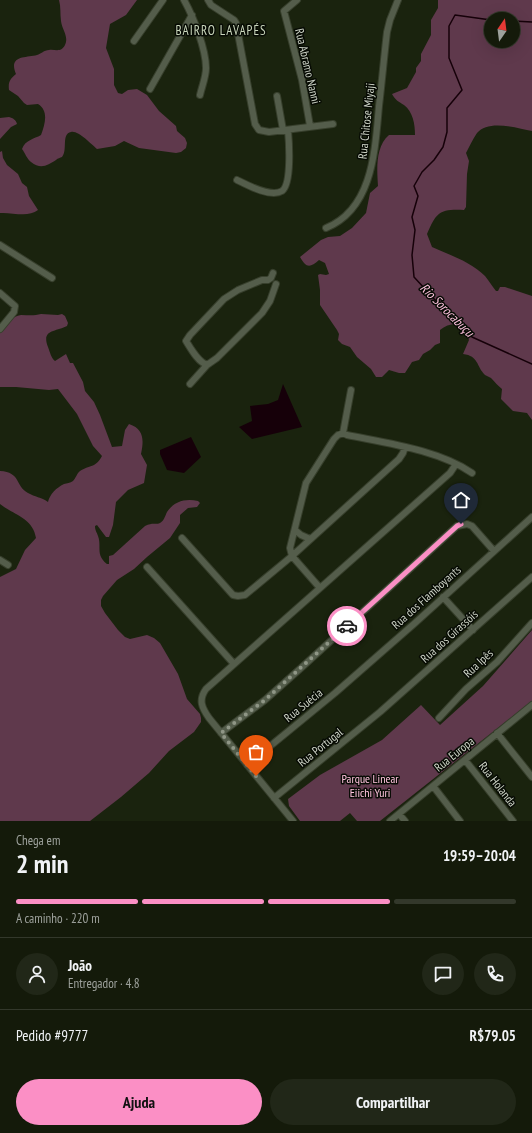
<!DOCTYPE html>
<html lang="pt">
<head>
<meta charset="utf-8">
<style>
  :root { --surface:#141a0a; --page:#212718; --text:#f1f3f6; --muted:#9da19c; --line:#33382b; --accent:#fb8fc5 }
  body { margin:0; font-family:"PT Sans Narrow",sans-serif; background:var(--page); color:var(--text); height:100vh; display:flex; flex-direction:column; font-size:15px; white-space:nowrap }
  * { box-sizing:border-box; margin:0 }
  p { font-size:13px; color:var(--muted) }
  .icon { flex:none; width:22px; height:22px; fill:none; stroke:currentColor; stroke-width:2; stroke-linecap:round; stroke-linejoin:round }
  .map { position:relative; height:821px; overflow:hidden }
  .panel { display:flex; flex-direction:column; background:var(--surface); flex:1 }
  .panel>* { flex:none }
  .needle { width:26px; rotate:14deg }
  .controls { position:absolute; left:484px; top:12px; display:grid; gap:8px }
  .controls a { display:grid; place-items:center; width:36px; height:36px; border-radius:50%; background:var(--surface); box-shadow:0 4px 16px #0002,0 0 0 1px var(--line); font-size:20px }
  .pin { position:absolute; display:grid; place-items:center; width:34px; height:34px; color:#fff; margin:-41px -17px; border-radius:50% 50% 50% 0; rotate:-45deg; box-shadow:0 0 4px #0007 }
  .pin .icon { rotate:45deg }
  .courier { position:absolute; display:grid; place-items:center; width:40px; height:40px; margin:-20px; border:3px solid #fb8fc5; border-radius:50%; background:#fff; color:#222; box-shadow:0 1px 5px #0007 }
  .summary em { font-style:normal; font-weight:700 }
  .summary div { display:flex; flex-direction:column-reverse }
  .summary { display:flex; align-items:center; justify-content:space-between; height:68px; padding:0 16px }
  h1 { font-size:26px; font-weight:700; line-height:30px }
  .bar { display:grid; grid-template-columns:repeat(4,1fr); gap:6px 4px; align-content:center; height:48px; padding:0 16px }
  .bar i { height:5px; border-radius:3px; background:var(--line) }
  .bar .active { background:var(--accent) }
  .bar p { grid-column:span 4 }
  .line { display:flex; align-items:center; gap:10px; padding:0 16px; border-top:1px solid var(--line) }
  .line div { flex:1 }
  .round { display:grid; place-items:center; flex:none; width:42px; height:42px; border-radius:21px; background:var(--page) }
  .cta { display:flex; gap:8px; margin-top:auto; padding:8px 16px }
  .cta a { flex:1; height:46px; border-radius:24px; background:var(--accent); color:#111; font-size:16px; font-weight:700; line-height:46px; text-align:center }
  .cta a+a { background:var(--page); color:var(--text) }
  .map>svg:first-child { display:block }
</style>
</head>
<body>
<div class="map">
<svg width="532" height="821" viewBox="0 0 532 821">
  <rect width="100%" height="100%" fill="#1a230e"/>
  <path fill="#5f394c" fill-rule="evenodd" d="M59 0H137L126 15 110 24 106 48 114 69V85L118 93 122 94 128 90 137 89 147 95 159 111 176 126 177 131 185 138 187 143 186 148 181 152 176 153 139 148 124 141 115 146 97 149C91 144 78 130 71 132 61 134 68 150 62 157 60 158 58 158 56 160 48 165 41 170 31 162 27 159 25 153 22 149 25 140 34 139 41 135 45 124 49 111 38 104L27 105 24 103 18 96 9 90C8 82 10 79 16 74 8 55 26 58 37 55 41 54 44 50 49 50 55 49 61 53 65 45 69 36 62 30 61 21 60 14 61 7 59 0Z
    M438 0H532V131C517 128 488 119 477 133 473 139 469 147 466 153L469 161 467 174 466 207 464 210C439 209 437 212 427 234L432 247C450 255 471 262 485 276 489 281 492 286 496 291H498L500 287H505L532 296V420L527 413 513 411 501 399 502 389C498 386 495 382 491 378 489 377 487 376 485 375 476 366 479 356 463 354L469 340 466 334 467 327C458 322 448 323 440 330V343L435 345 430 350 423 354 419 360 412 362 405 373H399L389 370 382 377H376L371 369 357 357 350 347 342 344 338 340 339 334 337 330 320 305V290L318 275 320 274 326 275 329 274 325 263 319 260C310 268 306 268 300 257L321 240 328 237 340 236 352 228 366 213 370 193 378 186C377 170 375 147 389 135H415C415 124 413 112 404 105 399 102 395 100 392 94L407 88 416 72V68L421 61V54L431 35V20L438 8ZM491 19H513V41H491Z
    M9 117C13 118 16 120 17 124L11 127 0 139V118Z
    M2 151 3 158 7 165 18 174 22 183 27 187 29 196 38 210C28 218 12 212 0 213V152Z
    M41 314 58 315 62 314 65 316 68 323 67 326C56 332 41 329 48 347 50 352 51 358 55 361L66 354 70 363H73L83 382 85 391 94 402 100 415 112 447 122 446 125 430 129 424C144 429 144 440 141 454L147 465 144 483 128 490 116 502 113 525 109 537H106L97 525 95 526C95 531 97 532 98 536 102 546 95 555 107 564H109V556L113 555 145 526C153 522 155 525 160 523 164 521 165 516 167 512 174 501 186 498 198 501L200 503 197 507 188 508 180 515V523L170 538 147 557 134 569 117 580 103 596 101 600V606L105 613 118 630 125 637 130 639 147 635 154 638 160 643 178 674 187 699 200 714 201 718V722L194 732 169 751 149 773 121 797 90 821H0V577L16 569 25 550 36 538C33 518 14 515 0 504V471C21 472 15 486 28 493 35 497 41 497 48 502 50 494 56 488 64 484 67 483 70 483 73 481 76 478 77 473 80 471 89 465 96 468 102 456L93 446 77 414 58 389 49 390 16 387H0V330C6 324 12 316 21 315 28 315 34 316 41 314Z
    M532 630V701L380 821H357L350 813 340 821H300L289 806 288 799 320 775 382 740 421 705 440 725 483 686Z"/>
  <path fill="#160009" d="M283 384 302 427 252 439 239 427 252 421 250 406 268 404 278 400Z
    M191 437 201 457 184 473 167 470 160 454V450Z"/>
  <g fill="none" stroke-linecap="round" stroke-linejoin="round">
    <path stroke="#160009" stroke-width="1.5" d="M491 20 455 15 449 26V58L462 90 447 108V132L443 147 434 160 422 172 414 186 418 196 412 217 415 230 412 255 414 277 459 326 472 337 532 364
      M513 21 532 22"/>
    <g stroke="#373f2c" stroke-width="8">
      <path id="minor" d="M184 0C193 16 206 49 206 68 206 77 202 86 200 95
        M208 0 211 5 234 20 236 23 255 124 259 130 269 132 333 124
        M297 0 284 11 302 80 310 126
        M134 41 163 0
        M150 89 192 15
        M277 96 283 130
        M237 180C247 185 271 198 282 191 292 184 289 141 288 130
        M326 228C373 209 375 150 379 106 382 81 384 57 387 32L390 20 398 0
        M0 245 52 278
        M0 293 15 306 14 312 0 329
        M207 365C198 362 191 349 186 341L190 335 224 299 238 290 262 280H268L271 278 273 273
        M190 384 207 365 217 358 262 313 270 301 276 284
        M343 433 351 390
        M295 530 301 535 310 539
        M182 538 233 595 238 596 245 595 292 556 399 459 403 453 405 447
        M0 560 8 565
        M147 567 234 664
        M320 588 292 556 290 548 306 483 334 439 338 435 343 433 347 435C386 443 439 450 472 473
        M443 597 473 630
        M439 718 466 689 497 662 532 623
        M221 733 265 700 301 668 457 526 467 524 472 526 494 551
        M497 733 532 777
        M465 760 513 821
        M247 765 335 693 415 623 532 517
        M433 786 460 821
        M274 798 380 712 532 577
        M399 814 405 821
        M293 821 209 718C202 708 198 700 206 689L450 473 456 464
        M390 821 532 705"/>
    </g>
    <use href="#minor" stroke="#545d4b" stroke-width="6"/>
  </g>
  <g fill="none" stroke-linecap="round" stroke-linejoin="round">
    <path stroke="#8f9686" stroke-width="4" stroke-dasharray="0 7.2" d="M256 776 221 733 265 700 347 626"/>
    <path stroke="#fb8fc5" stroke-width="5" d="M347 626 457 526 461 524"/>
  </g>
  <g text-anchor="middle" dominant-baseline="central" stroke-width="3" stroke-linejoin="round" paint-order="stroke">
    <g font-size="12" fill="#ced4c7" stroke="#070b04">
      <text transform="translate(308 66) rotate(77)">Rua Abramo Nanni</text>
      <text transform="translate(366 121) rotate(-84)">Rua Chitose Miyaji</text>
      <text transform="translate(426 597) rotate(-42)">Rua dos Flamboyants</text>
      <text transform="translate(449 636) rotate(-42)">Rua dos Girassóis</text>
      <text transform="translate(478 663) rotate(-43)">Rua Ipês</text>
      <text transform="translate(303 705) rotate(-39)">Rua Suécia</text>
      <text transform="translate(320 747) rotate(-39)">Rua Portugal</text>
      <text transform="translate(454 754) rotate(-39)">Rua Europa</text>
      <text transform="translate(498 784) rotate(52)">Rua Holanda</text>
    </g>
    <g font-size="12" fill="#ffc3de" stroke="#070b04">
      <text x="370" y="778">Parque Linear<tspan x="370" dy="14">Eiichi Yuri</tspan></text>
    </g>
    <g font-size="13" letter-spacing="1" fill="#c9d6bb" stroke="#070b04">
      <text x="221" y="30">BAIRRO LAVAPÉS</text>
    </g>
    <g font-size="13" font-style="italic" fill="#fbbfdb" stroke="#070b04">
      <text transform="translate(447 310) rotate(45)">Rio Sorocabuçu</text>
    </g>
  </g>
</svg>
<div class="controls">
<a><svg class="needle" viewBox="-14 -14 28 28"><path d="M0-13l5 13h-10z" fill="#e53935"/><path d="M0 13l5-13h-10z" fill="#9da19c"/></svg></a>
</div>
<div class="pin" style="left:256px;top:776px;background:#ea580c"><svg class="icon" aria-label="bag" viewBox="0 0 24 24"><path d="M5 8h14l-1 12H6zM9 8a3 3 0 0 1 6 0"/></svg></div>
<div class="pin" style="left:461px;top:524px;background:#1f2937"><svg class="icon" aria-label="home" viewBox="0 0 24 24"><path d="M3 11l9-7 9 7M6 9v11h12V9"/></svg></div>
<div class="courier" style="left:347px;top:626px"><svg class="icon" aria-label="car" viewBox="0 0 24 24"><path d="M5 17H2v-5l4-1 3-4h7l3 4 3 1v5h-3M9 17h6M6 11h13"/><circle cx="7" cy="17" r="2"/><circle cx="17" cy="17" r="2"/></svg></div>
</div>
<section class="panel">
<div class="summary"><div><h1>2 min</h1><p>Chega em</p></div><em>19:59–20:04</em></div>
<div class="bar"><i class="active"></i><i class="active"></i><i class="active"></i><i></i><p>A caminho · 220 m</p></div>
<div class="line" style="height:72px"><a class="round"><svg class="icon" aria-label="person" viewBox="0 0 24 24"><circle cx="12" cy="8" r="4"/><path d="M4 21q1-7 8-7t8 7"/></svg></a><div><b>João</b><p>Entregador · 4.8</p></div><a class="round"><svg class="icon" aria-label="chat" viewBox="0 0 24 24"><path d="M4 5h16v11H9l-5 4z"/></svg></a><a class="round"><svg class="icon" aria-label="phone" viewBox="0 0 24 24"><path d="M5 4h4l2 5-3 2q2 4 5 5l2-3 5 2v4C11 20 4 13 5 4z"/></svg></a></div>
<div class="line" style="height:52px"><div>Pedido #9777</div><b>R$79.05</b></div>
<div class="cta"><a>Ajuda</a><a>Compartilhar</a></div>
</section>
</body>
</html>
